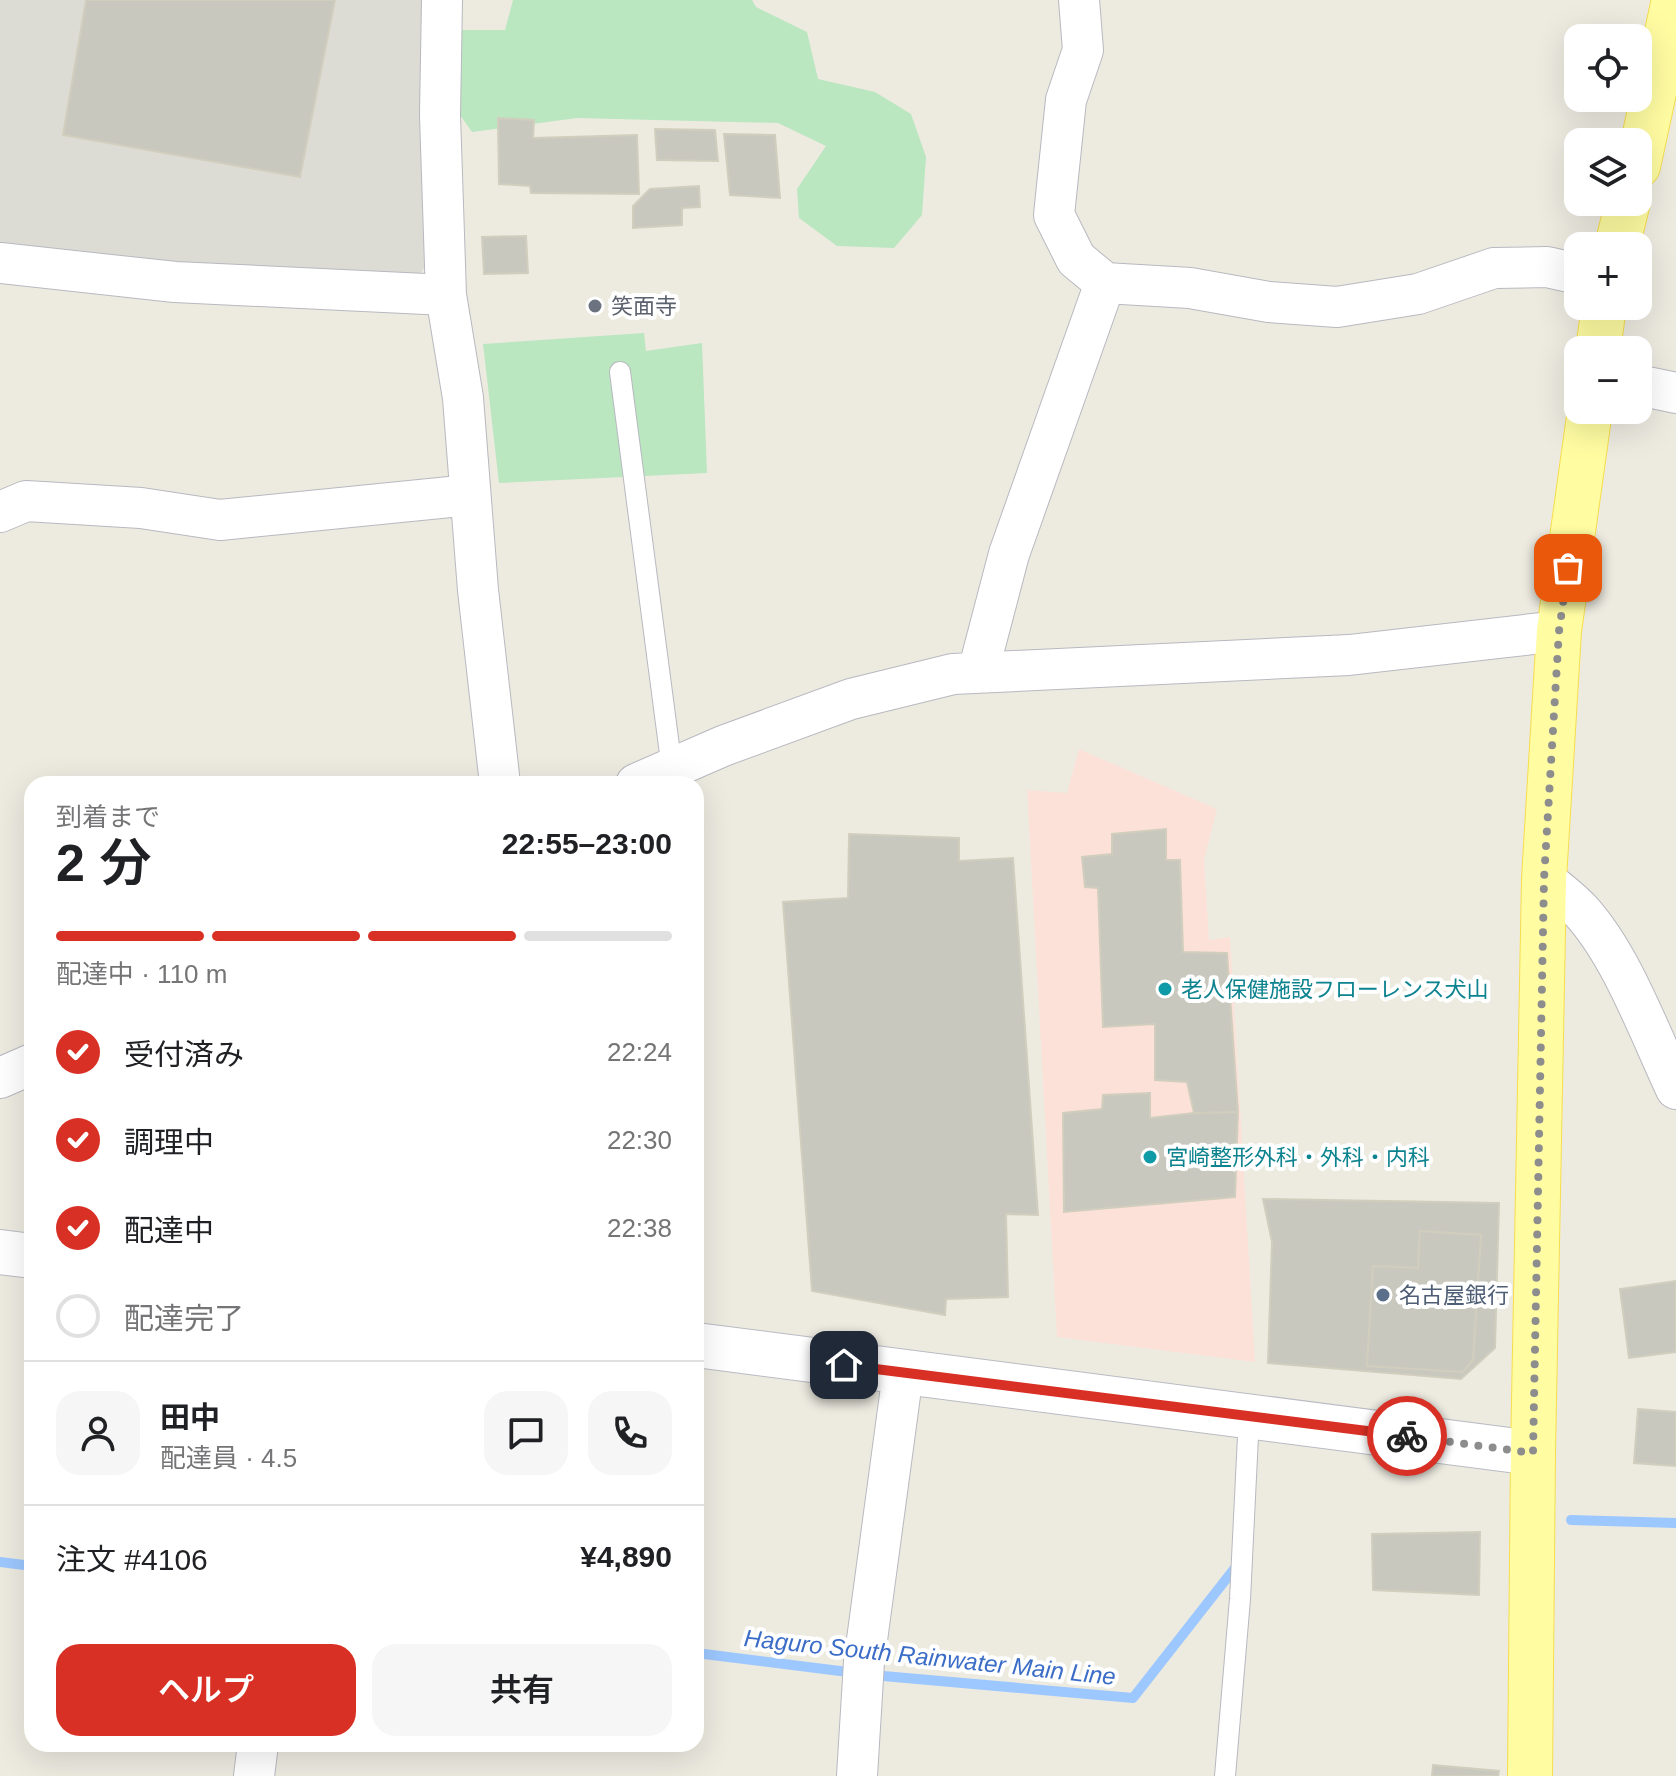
<!DOCTYPE html>
<html lang="ja">
<head>
<meta charset="utf-8">
<style>
  :root { --surface:#fff; --page:#f6f6f6; --text:#202124; --muted:#757577; --line:#e0e0e0; --accent:#d93025 }
  body { margin:0; font-family:Arial,"Noto Sans JP",sans-serif; background:var(--page); color:var(--text); height:100vh; display:flex; flex-direction:column; font-size:30px; white-space:nowrap }
  * { box-sizing:border-box; margin:0 }
  p { font-size:26px; color:var(--muted) }
  .icon { flex:none; width:44px; height:44px; fill:none; stroke:currentColor; stroke-width:2; stroke-linecap:round; stroke-linejoin:round }
  .map { position:relative; flex:1; overflow:hidden }
  .details { position:absolute; left:24px; top:776px; width:680px; height:976px; display:flex; flex-direction:column; background:var(--surface); border-radius:24px; box-shadow:0 8px 32px #0002 }
  .details>* { flex:none }
  .controls { position:absolute; left:1564px; top:24px; display:grid; gap:16px }
  .controls a { display:grid; place-items:center; width:88px; height:88px; border-radius:16px; background:var(--surface); box-shadow:0 8px 32px #0002; font-size:40px }
  .pin { position:absolute; display:grid; place-items:center; width:68px; height:68px; color:#fff; margin:-34px; border-radius:16px; box-shadow:0 4px 12px #0006 }
  .courier { position:absolute; display:grid; place-items:center; width:80px; height:80px; margin:-40px; border:6px solid #d93025; border-radius:50%; background:#fff; color:#222; box-shadow:0 2px 10px #0007 }
  .head em { font-style:normal; font-weight:600 }
  .head div { display:flex; flex-direction:column-reverse }
  .head { display:flex; align-items:center; justify-content:space-between; height:136px; padding:0 32px }
  h1 { font-size:52px; font-weight:600; line-height:60px }
  .bar { display:grid; grid-template-columns:repeat(4,1fr); gap:12px 8px; align-content:center; height:96px; padding:0 32px }
  .bar i { height:10px; border-radius:6px; background:var(--line) }
  .bar .current { background:var(--accent) }
  .bar p { grid-column:span 4 }
  .line { display:flex; align-items:center; gap:20px; padding:0 32px; border-top:2px solid var(--line) }
  .line div { flex:1 }
  .round { display:grid; place-items:center; flex:none; width:84px; height:84px; border-radius:24px; background:var(--page) }
  ol { padding:0 32px; list-style:none }
  li { display:flex; align-items:center; gap:24px; height:88px }
  li p { margin-inline-start:auto }
  li .icon { padding:8px; border-radius:50%; background:var(--accent); color:#fff; stroke-width:4 }
  li:last-child { color:var(--muted) }
  li i { width:44px; height:44px; border:4px solid var(--line); border-radius:50% }
  .action { display:flex; gap:16px; margin-top:auto; padding:16px 32px }
  .action a { flex:1; height:92px; border-radius:24px; background:var(--accent); color:#fff; font-size:32px; font-weight:600; line-height:92px; text-align:center }
  .action a+a { background:var(--page); color:var(--text) }
  .map>svg:first-child { display:block }
</style>
</head>
<body>
<div class="map">
<svg width="1676" height="1776" viewBox="0 0 1676 1776">
  <rect width="100%" height="100%" fill="#edebe0"/>
  <path fill="#dddcd4" d="M0 0H427L433 256 416 279 185 267 0 245Z"/>
  <path fill="#fce1d9" d="M1079 749 1217 809 1204 860 1209 940 1230 937 1255 1362 1057 1337 1027 790 1067 793Z"/>
  <path fill="#bae6c0" d="M513 0H752L756 7 807 32 818 79 875 92 911 114 926 157 922 215 894 248 837 246 799 218 797 189 826 146 778 123 577 118 472 132 453 105 456 30H505Z
    M644 333 646 351 702 343 707 473 499 483 483 344Z"/>
  <g fill="none" stroke-linecap="round" stroke-linejoin="round">
    <path stroke="#9dc8ff" stroke-width="10" d="M1571 1520 1676 1523
      M0 1562 32 1566
      M696 1653 856 1673
      M872 1675 1133 1698 1238 1564"/>
  </g>
  <path fill="#c9c8bf" stroke="#d1cebe" stroke-width="2" d="M86 0H335L300 177 63 135Z
    M498 118 534 120 533 138 637 135 639 194 531 193 530 186 499 184Z
    M655 129 715 130 718 161 657 160Z
    M724 134 775 135 780 198 730 195Z
    M699 186 700 207 682 208V225L633 228V206L650 189Z
    M526 236 528 273 484 274 482 237Z
    M1166 829V860H1180L1183 952 1227 953 1238 1112 1194 1113 1187 1082 1155 1080V1024L1103 1027 1098 888 1085 887 1082 857 1112 854V834Z
    M849 834 959 838V861L1013 858 1038 1215 1006 1214 1008 1297 946 1299 945 1315 812 1291 783 902 848 898Z
    M1150 1093V1118L1194 1113 1238 1112 1235 1197 1064 1212 1063 1113 1102 1109 1103 1095Z
    M1263 1199 1499 1203 1495 1348 1461 1379 1268 1363 1272 1242Z
    M1420 1231 1481 1235 1473 1360 1463 1372 1367 1366 1373 1266 1418 1268Z
    M1676 1281V1352L1629 1358 1620 1289Z
    M1638 1409 1676 1412V1466L1634 1463Z
    M1480 1532 1479 1595 1373 1590 1372 1534Z
    M1433 1765 1499 1771 1498 1776H1432Z"/>
  <g fill="none" stroke-linecap="round" stroke-linejoin="round">
    <g stroke="#b8b9c0" stroke-width="22">
      <path id="lane" d="M620 372 672 769
        M1225 1776 1240 1599 1249 1416"/>
    </g>
    <g stroke="#b8b9c0" stroke-width="42">
      <path id="street" d="M442 0 440 115 446 295 463 398 478 590 500 784
        M0 263 175 282 446 295
        M1105 283 1190 288 1269 302 1337 307 1418 294 1494 268 1547 267 1578 274
        M1638 385 1676 393
        M0 512 26 501 141 508 220 520 470 495
        M978 672 1009 554 1105 283 1076 259 1054 215 1066 100 1083 50 1079 0
        M636 784 723 746 851 699 953 674 1349 655 1559 631
        M1544 879C1556 889 1570 899 1581 911 1622 956 1650 1034 1676 1089
        M0 1078 32 1064
        M254 1776 258 1744
        M857 1776 864 1662 903 1373"/>
    </g>
    <g stroke="#b9bbc3" stroke-width="46">
      <path id="secondary" d="M0 1252 32 1256
        M696 1345 1533 1453"/>
    </g>
    <g stroke="#f7dd4e" stroke-width="46">
      <path id="primary" d="M1638 166 1674 0
        M1617 246 1628 202
        M1598 350 1604 306
        M1530 1776 1533 1453 1544 879 1559 631 1590 410"/>
    </g>
    <use href="#lane" stroke="#fff" stroke-width="20"/>
    <use href="#street" stroke="#fff" stroke-width="40"/>
    <use href="#secondary" stroke="#fff" stroke-width="44"/>
    <use href="#primary" stroke="#fffca2" stroke-width="44"/>
  </g>
  <g fill="none" stroke-linecap="round" stroke-linejoin="round">
    <path stroke="#8d8d8e" stroke-width="8" stroke-dasharray="0 14.4" d="M1407 1436 1533 1453 1544 879 1559 631 1568 568"/>
    <path stroke="#d93025" stroke-width="10" d="M844 1365 1407 1436"/>
  </g>
  <circle fill="#6b7280" stroke="#fff" stroke-width="3" cx="595" cy="306" r="8"/>
  <g fill="#0f9aa8" stroke="#fff" stroke-width="3">
    <circle cx="1165" cy="989" r="8"/>
    <circle cx="1150" cy="1157" r="8"/>
  </g>
  <circle fill="#5c6f8a" stroke="#fff" stroke-width="3" cx="1383" cy="1295" r="8"/>
  <g text-anchor="middle" dominant-baseline="central" stroke-width="8" stroke-linejoin="round" paint-order="stroke">
    <g font-size="22" fill="#5b616d" stroke="#fff" text-anchor="start">
      <text x="611" y="306">笑面寺</text>
    </g>
    <g font-size="22" fill="#0d838f" stroke="#fff" text-anchor="start">
      <text x="1181" y="989">老人保健施設フローレンス犬山</text>
      <text x="1166" y="1157">宮崎整形外科・外科・内科</text>
    </g>
    <g font-size="22" fill="#4e5e75" stroke="#fff" text-anchor="start">
      <text x="1399" y="1295">名古屋銀行</text>
    </g>
    <g font-size="24" font-style="italic" fill="#3b6dc7" stroke="#fff">
      <text transform="translate(930 1657) rotate(6)">Haguro South Rainwater Main Line</text>
    </g>
  </g>
</svg>
<div class="controls">
<a><svg class="icon" aria-label="locate" viewBox="0 0 24 24"><circle cx="12" cy="12" r="6"/><path d="M12 2v4M12 18v4M2 12h4M18 12h4"/></svg></a>
<a><svg class="icon" aria-label="layers" viewBox="0 0 24 24"><path d="M12 4l9 5-9 5-9-5zM3 14l9 5 9-5"/></svg></a>
<a>+</a>
<a>−</a>
</div>
<div class="pin" style="left:1568px;top:568px;background:#ea580c"><svg class="icon" aria-label="bag" viewBox="0 0 24 24"><path d="M5 8h14l-1 12H6zM9 8a3 3 0 0 1 6 0"/></svg></div>
<div class="pin" style="left:844px;top:1365px;background:#1f2937"><svg class="icon" aria-label="home" viewBox="0 0 24 24"><path d="M3 11l9-7 9 7M6 9v11h12V9"/></svg></div>
<div class="courier" style="left:1407px;top:1436px"><svg class="icon" aria-label="bike" viewBox="0 0 24 24"><circle cx="6" cy="16" r="4"/><circle cx="18" cy="16" r="4"/><path d="M6 16l4-8h5l3 8M10 8l3 8H6M13 5h3"/></svg></div>
<section class="details">
<div class="head"><div><h1>2 分</h1><p>到着まで</p></div><em>22:55–23:00</em></div>
<div class="bar"><i class="current"></i><i class="current"></i><i class="current"></i><i></i><p>配達中 · 110 m</p></div>
<ol>
<li><svg class="icon" aria-label="check" viewBox="0 0 24 24"><path d="M5 12l5 5 9-10"/></svg>受付済み<p>22:24</p></li>
<li><svg class="icon" aria-label="check" viewBox="0 0 24 24"><path d="M5 12l5 5 9-10"/></svg>調理中<p>22:30</p></li>
<li><svg class="icon" aria-label="check" viewBox="0 0 24 24"><path d="M5 12l5 5 9-10"/></svg>配達中<p>22:38</p></li>
<li><i></i>配達完了</li>
</ol>
<div class="line" style="height:144px"><a class="round"><svg class="icon" aria-label="person" viewBox="0 0 24 24"><circle cx="12" cy="8" r="4"/><path d="M4 21q1-7 8-7t8 7"/></svg></a><div><b>田中</b><p>配達員 · 4.5</p></div><a class="round"><svg class="icon" aria-label="chat" viewBox="0 0 24 24"><path d="M4 5h16v11H9l-5 4z"/></svg></a><a class="round"><svg class="icon" aria-label="phone" viewBox="0 0 24 24"><path d="M5 4h4l2 5-3 2q2 4 5 5l2-3 5 2v4C11 20 4 13 5 4z"/></svg></a></div>
<div class="line" style="height:104px"><div>注文 #4106</div><b>¥4,890</b></div>
<div class="action"><a>ヘルプ</a><a>共有</a></div>
</section>
</div>
</body>
</html>
